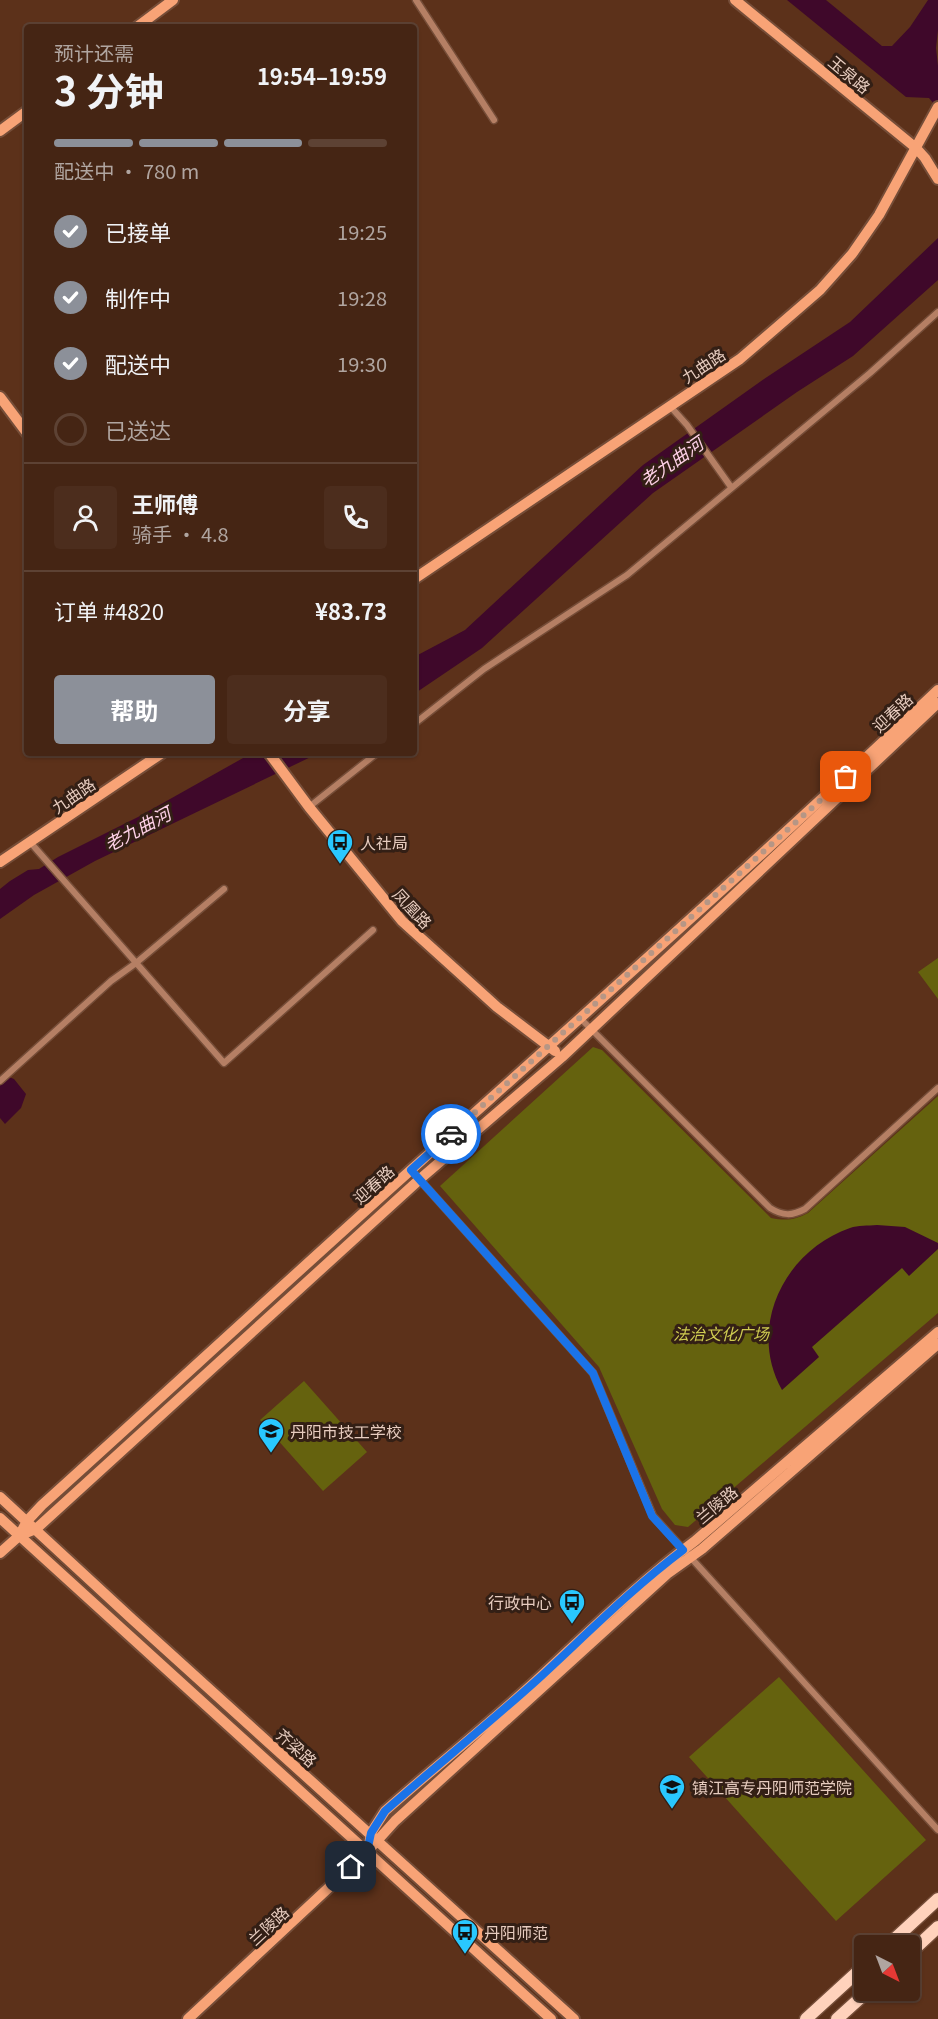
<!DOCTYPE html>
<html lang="zh">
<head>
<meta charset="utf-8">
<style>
  :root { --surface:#452514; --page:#4c2d1d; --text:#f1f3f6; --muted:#b0a5a0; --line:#5d4234; --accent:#8c9099 }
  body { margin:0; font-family:Georgia,"Noto Sans SC",serif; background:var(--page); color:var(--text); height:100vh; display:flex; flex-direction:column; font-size:22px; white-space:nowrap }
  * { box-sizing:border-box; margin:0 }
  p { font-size:20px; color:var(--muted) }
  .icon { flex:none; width:33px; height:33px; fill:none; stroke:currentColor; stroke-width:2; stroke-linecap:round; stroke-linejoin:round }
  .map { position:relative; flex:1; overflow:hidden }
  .sheet { position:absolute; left:24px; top:24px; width:393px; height:732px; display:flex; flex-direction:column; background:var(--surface); border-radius:6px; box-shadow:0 2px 4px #0004,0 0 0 2px var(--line) }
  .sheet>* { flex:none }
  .needle { width:39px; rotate:138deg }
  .fabs { position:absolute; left:854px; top:1935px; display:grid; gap:12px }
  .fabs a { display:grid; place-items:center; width:66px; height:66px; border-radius:6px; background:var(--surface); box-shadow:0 2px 4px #0004,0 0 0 2px var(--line); font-size:30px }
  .pin { position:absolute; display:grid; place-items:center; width:51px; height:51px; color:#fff; margin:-26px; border-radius:12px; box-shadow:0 3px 9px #0006 }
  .courier { position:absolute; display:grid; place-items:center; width:60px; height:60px; margin:-30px; border:4px solid #1a73e8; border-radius:50%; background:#fff; color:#222; box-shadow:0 2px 8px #0007 }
  .headline em { font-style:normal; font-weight:700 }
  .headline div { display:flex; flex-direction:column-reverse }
  .headline { display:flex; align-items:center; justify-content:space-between; height:102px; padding:0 30px }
  h1 { font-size:39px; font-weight:700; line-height:45px }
  .bar { display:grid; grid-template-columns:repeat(4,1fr); gap:9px 6px; align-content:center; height:72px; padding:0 30px }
  .bar i { height:8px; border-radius:4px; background:var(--line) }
  .bar .current { background:var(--accent) }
  .bar p { grid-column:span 4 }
  .line { display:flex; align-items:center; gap:15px; padding:0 30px; border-top:2px solid var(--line) }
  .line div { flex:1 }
  .round { display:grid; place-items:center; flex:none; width:63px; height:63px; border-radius:6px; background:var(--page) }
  ol { padding:0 30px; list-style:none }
  li { display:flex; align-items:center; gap:18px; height:66px }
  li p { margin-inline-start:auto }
  li .icon { padding:6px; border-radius:50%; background:var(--accent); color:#fff; stroke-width:4 }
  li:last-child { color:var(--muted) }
  li i { width:33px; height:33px; border:3px solid var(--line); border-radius:50% }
  .cta { display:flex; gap:12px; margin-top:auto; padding:12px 30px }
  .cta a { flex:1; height:69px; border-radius:6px; background:var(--accent); color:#fff; font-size:24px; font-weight:700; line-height:69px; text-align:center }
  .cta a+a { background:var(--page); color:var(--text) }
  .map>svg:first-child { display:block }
</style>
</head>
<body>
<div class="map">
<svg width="938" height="2019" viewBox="0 0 938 2019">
  <rect width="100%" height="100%" fill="#5c311a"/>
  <path fill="#65620e" d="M938 958V999L918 972Z
    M593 1047 602 1050 771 1218C786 1221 795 1220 808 1213L938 1096V1313L688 1527 675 1525 662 1509 599 1367 440 1186Z
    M304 1381 367 1452 323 1491 260 1420Z
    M779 1677 926 1840 836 1921 689 1757Z"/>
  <path fill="#3f082a" d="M787 0H826L882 46H892L910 27 928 0H938V30L936 48 938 66V109L929 98 906 97Z
    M938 238V280L853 356 797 392 653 493 482 648 414 694V657L465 630 643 465 764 379 850 322Z
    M252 753H319L95 861 34 895 0 919V889L10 881 28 870 39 869 58 857 138 817Z
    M9 1077 14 1079 26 1094 21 1108 5 1124 0 1118V1085Z
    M877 1225 905 1227 938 1243V1249L909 1276 902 1268 812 1347 819 1357 782 1390C747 1327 784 1251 850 1228 858 1225 868 1226 877 1225Z"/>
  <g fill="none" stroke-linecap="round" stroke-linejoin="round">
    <g stroke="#754d38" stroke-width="9">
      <path id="street" d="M416 0 494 120
        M669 405 687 425 731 487
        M414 724 484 669 627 575 870 373 938 312
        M309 807 377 753
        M30 842 224 1063 373 930
        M581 1019 770 1208C783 1216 792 1216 805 1209L938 1088
        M0 1081 111 981 136 963 224 889
        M411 1170 593 1373 653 1516 938 1830"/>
    </g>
    <g stroke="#754d38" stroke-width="14">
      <path id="secondary" d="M735 0 916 148 925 158 938 179
        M137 27 173 0
        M0 131 27 111
        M0 397 27 433
        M414 579 740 359 820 290 852 254 879 215 938 107
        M269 753 309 807 402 921 497 1007 555 1051
        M0 862 162 753
        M0 1497 132 1619 574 2019
        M0 1518 551 2019
        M19 1536 36 1529 420 1179 562 1057 938 703
        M0 1553 19 1536 27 1521 42 1505C166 1393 288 1280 412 1169 588 1011 766 853 938 690
        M368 1851 371 1833 385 1811C435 1767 488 1725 537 1680 589 1632 638 1583 695 1541L938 1332
        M188 2019 367 1852 395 1821 667 1574 702 1549 938 1344"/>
    </g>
    <g stroke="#754d38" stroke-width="15">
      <path id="primary" d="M887 1946 938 1899
        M909 1954 938 1927
        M806 2019 864 1966
        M837 2019 869 1990"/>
    </g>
    <use href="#street" stroke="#b57f64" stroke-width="6"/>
    <use href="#secondary" stroke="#f8a376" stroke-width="10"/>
    <use href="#primary" stroke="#ffd2bc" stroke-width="12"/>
  </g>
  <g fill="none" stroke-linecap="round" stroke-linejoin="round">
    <path stroke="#b69685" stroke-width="6" stroke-dasharray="0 10.8" d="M451 1134 846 777"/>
    <path stroke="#1a73e8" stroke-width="8" d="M351 1867 367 1852 371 1833 385 1811C435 1767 487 1725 537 1680 585 1636 631 1589 683 1550L652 1516 593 1373 411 1170 451 1134"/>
  </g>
  <defs>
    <g id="bus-pin" transform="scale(1.35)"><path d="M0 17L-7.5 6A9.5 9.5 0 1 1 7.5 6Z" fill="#29c8ff" stroke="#331f15"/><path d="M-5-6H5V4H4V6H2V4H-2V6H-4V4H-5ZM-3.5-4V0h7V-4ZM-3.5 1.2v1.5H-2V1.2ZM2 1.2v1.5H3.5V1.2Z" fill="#111"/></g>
    <g id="school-pin" transform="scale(1.35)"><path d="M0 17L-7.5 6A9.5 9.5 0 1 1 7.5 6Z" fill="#29c8ff" stroke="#331f15"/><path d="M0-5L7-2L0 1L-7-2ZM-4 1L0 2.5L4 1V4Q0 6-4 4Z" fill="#111"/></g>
  </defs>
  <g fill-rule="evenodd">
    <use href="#bus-pin" x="340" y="842"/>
    <use href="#school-pin" x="271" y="1431"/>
    <use href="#bus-pin" x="572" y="1602"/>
    <use href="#school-pin" x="672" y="1787"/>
    <use href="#bus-pin" x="465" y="1932"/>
  </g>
  <g text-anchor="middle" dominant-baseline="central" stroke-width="6" stroke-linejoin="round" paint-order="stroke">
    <g font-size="16" fill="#e7ccbf" stroke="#331f15">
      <text transform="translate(850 74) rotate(40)">玉泉路</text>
      <text transform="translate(703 365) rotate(-33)">九曲路</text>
      <text transform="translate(892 712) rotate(-43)">迎春路</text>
      <text transform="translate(73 795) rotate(-34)">九曲路</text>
      <text transform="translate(413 908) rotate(47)">凤凰路</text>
      <text transform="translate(373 1184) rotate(-42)">迎春路</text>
      <text transform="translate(716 1504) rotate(-40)">兰陵路</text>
      <text transform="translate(297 1747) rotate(42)">齐梁路</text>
      <text transform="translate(268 1925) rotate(-43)">兰陵路</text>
    </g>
    <g font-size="16" fill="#e7ccbf" stroke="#331f15" text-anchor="start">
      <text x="360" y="842">人社局</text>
      <text x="290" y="1431">丹阳市技工学校</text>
      <text x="552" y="1602" text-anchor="end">行政中心</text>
      <text x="692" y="1787">镇江高专丹阳师范学院</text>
      <text x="484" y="1932">丹阳师范</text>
    </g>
    <g font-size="16" font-style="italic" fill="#cfcc51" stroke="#331f15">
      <text x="721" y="1333">法治文化广场</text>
    </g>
    <g font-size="18" font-style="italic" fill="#fdd0e6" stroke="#331f15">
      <text transform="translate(671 461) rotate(-35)">老九曲河</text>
      <text transform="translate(137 828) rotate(-28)">老九曲河</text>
    </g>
  </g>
</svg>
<div class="fabs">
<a><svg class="needle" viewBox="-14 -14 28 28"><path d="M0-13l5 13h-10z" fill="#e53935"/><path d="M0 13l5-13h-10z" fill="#b0a5a0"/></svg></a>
</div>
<div class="pin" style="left:846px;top:777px;background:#ea580c"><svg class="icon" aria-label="bag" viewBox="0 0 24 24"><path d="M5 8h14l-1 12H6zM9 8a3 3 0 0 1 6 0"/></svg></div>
<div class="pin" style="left:351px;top:1867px;background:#1f2937"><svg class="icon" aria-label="home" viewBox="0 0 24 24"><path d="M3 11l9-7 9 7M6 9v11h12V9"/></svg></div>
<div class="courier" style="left:451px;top:1134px"><svg class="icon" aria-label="car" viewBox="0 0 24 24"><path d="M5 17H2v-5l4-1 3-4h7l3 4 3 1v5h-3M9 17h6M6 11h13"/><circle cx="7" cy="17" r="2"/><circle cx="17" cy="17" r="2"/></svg></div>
<section class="sheet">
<div class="headline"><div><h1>3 分钟</h1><p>预计还需</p></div><em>19:54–19:59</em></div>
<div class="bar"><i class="current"></i><i class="current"></i><i class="current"></i><i></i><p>配送中 · 780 m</p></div>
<ol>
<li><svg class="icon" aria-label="check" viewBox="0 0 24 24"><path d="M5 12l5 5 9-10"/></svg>已接单<p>19:25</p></li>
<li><svg class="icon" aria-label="check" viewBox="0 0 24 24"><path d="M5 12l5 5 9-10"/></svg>制作中<p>19:28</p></li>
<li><svg class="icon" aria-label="check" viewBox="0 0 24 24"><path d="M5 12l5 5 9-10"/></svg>配送中<p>19:30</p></li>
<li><i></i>已送达</li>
</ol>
<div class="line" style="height:108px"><a class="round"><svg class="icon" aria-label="person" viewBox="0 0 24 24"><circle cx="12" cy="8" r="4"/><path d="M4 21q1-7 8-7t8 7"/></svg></a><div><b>王师傅</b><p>骑手 · 4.8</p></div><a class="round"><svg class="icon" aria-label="phone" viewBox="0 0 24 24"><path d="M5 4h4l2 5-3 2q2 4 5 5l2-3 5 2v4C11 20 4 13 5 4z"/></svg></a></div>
<div class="line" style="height:78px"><div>订单 #4820</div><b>¥83.73</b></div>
<div class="cta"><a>帮助</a><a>分享</a></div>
</section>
</div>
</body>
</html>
